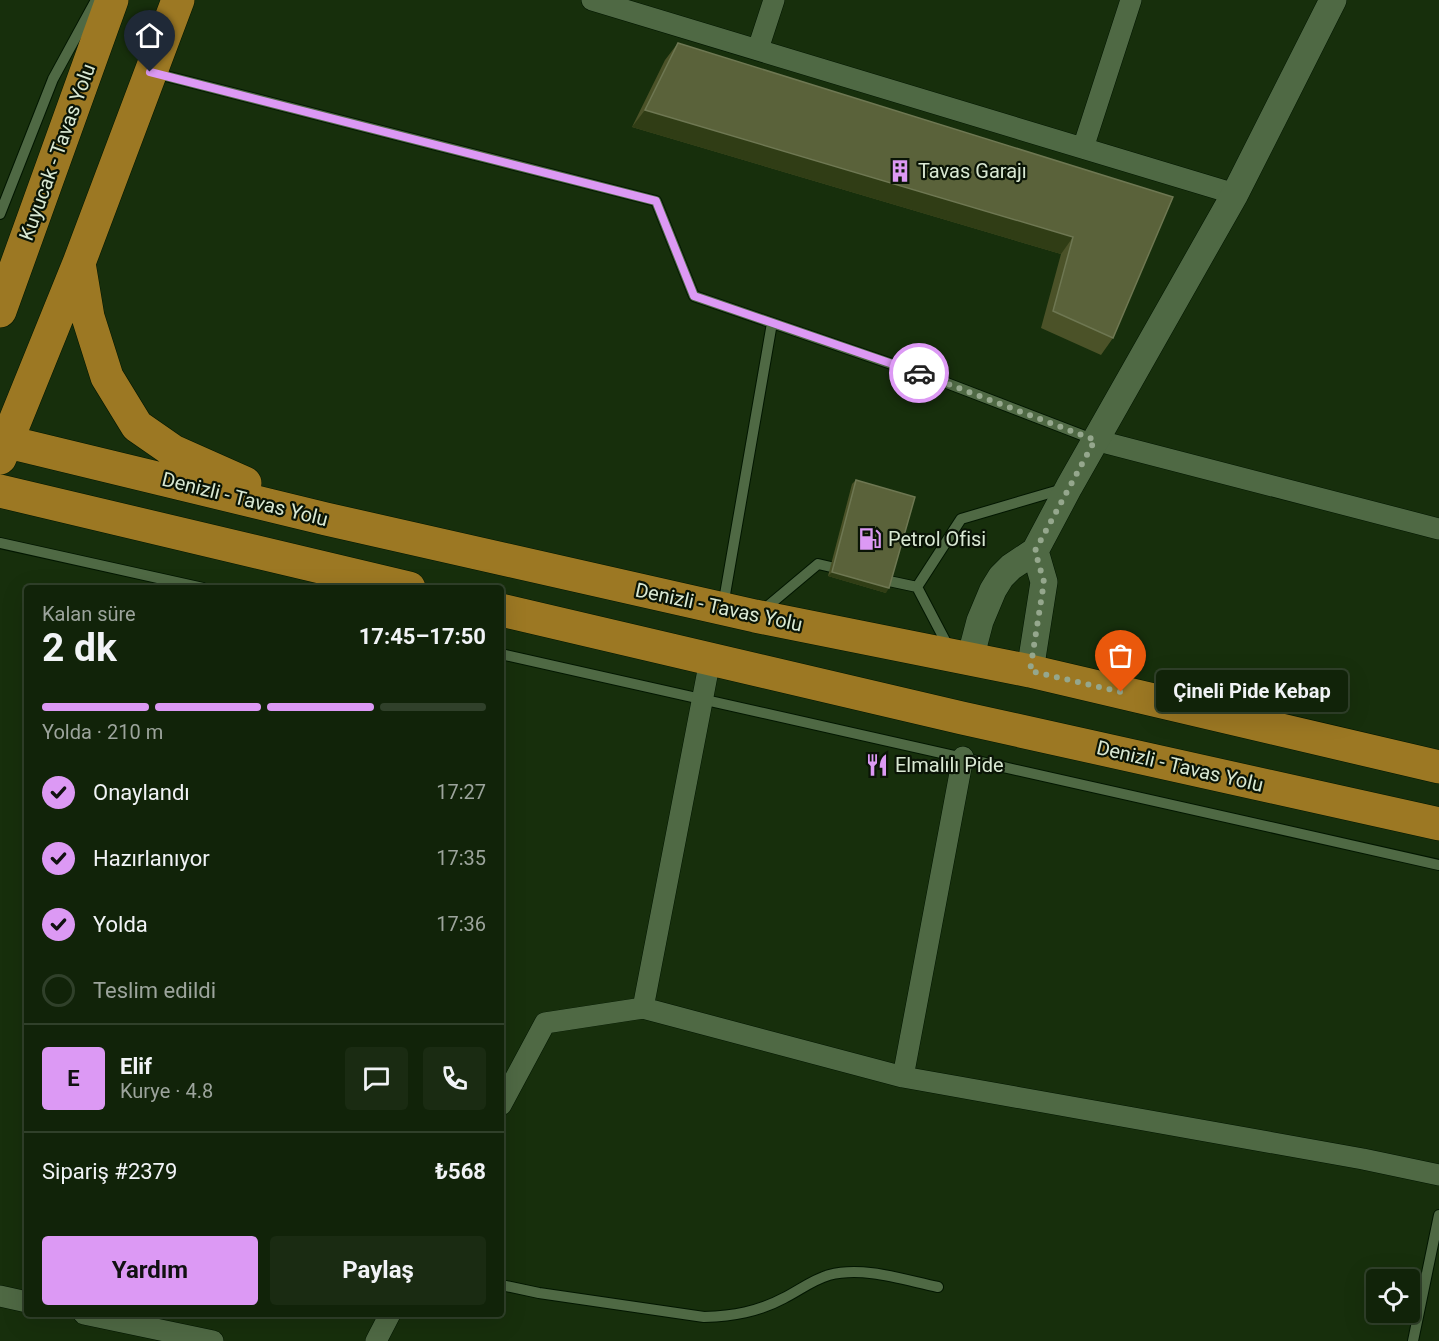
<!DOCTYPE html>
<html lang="tr">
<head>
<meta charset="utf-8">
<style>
  :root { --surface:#112309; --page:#1a2b12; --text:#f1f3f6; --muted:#9ca49c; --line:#30402a; --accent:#dc99f4 }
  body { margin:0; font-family:Roboto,sans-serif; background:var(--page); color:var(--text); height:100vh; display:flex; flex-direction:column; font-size:22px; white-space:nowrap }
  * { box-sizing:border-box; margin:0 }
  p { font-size:20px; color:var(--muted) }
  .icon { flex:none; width:33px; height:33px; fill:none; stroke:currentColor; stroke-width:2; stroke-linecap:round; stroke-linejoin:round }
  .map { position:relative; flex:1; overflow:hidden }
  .panel { position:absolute; left:24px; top:585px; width:480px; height:732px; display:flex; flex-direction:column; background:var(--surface); border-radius:6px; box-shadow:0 6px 24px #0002,0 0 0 2px var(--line) }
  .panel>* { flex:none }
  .tools { position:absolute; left:1366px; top:1269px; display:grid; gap:12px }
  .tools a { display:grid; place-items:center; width:54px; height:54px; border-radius:6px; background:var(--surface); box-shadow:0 6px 24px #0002,0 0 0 2px var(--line); font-size:30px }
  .pin { position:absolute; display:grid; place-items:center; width:51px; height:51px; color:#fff; margin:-62px -26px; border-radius:50% 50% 50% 0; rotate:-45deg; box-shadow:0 0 6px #0007 }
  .pin .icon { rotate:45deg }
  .courier { position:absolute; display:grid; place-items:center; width:60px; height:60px; margin:-30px; border:4px solid #dc99f4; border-radius:50%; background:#fff; color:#222; box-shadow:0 2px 8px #0007 }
  .bubble { position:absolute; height:42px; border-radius:6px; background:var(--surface); box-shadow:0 6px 24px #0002,0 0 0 2px var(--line); font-size:20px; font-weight:700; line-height:42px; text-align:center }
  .headline em { font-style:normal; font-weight:700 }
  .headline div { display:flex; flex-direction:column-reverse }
  .headline { display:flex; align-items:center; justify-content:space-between; height:102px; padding:0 18px }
  h1 { font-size:39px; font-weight:700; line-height:45px }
  .bar { display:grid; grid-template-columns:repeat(4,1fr); gap:9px 6px; align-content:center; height:72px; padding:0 18px }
  .bar i { height:8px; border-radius:4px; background:var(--line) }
  .bar .current { background:var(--accent) }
  .bar p { grid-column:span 4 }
  .line { display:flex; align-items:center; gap:15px; padding:0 18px; border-top:2px solid var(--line) }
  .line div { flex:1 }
  .round { display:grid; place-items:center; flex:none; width:63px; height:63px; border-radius:6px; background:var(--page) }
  ol { padding:0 18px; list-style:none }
  li { display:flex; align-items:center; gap:18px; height:66px }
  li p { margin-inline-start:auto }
  li .icon { padding:6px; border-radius:50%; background:var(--accent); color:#111; stroke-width:4 }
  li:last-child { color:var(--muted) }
  li i { width:33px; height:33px; border:3px solid var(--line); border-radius:50% }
  .cta { display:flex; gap:12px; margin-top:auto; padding:12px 18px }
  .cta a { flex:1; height:69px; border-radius:6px; background:var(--accent); color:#111; font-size:24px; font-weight:700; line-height:69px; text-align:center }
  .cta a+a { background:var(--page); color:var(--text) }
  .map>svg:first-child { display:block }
</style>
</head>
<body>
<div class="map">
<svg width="1439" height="1341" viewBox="0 0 1439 1341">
  <rect width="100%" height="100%" fill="#172f0c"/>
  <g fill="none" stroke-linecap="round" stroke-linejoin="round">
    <g stroke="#021600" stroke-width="12">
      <path id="service" d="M154 73 656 201 694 296 944 382 1095 440
        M0 214 53 79 96 0
        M0 543 203 588
        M889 581 917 587 949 648
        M917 587 961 519 1063 489
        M723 606 772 323
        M762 611 818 564 831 567
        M501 654 1439 865
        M501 1285 539 1293 704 1317C733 1316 758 1312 784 1298 800 1290 812 1280 829 1275 864 1266 904 1280 938 1287
        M1413 1341 1439 1215"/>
    </g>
    <g stroke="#021600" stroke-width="22">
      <path id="minor" d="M592 0 1235 194
        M758 49 774 0
        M1083 148 1131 0
        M1095 440 1439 529
        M643 1008 903 1077 1363 1159 1439 1175
        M903 1077 963 757
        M501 1105 545 1023 643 1008 710 660
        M0 1296 27 1302
        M84 1314 213 1341
        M376 1341 390 1314"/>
    </g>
    <g stroke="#021600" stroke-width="28">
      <path id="tertiary" d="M970 659 980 621 993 590 1001 577 1011 567 1035 551 1069 487 1235 194 1333 0
        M1030 671 1044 582 1035 551"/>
    </g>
    <g stroke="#021600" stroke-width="34">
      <path id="trunk" d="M79 263 88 317 107 377 137 426 173 451 245 483
        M0 311 112 0
        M0 440 326 519 755 616 1030 671 1439 767
        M0 458 79 263 178 0
        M0 491 409 588
        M501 610 962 718 1439 824"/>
    </g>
    <use href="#service" stroke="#4f6944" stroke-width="10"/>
    <use href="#minor" stroke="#4f6944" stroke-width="21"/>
    <use href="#tertiary" stroke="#4f6944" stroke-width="27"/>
    <use href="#trunk" stroke="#9c7823" stroke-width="33"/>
  </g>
  <path fill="#4b5228" d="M678 43 1173 197 1113 338 1101 355 1041 328 1061 254 632 127 665 60Z
    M856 480 886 593 828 576 852 484Z"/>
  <path fill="#303d15" d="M645 110 1073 237 1061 254 632 127Z
    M832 572 889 588 886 593 828 576Z"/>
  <path fill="#5a623a" stroke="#6e7752" stroke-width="1.5" d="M678 43 1173 197 1113 338 1053 311 1073 237 645 110Z
    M856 480 915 497 889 588 832 572Z"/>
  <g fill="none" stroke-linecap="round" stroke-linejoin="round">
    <path stroke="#95a78d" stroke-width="6" stroke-dasharray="0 10.8" d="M919 373 1095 440 1035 551 1044 582 1030 671 1121 692"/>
    <path stroke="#dc99f4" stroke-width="8" d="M150 72 656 201 694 296 919 373"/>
  </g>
  <defs>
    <g id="building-bare" transform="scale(1.8)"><path d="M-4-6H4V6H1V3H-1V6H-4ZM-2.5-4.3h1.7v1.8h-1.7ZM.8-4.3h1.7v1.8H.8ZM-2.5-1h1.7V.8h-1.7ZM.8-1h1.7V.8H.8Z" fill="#dc99f4" stroke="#0a1406" stroke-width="2.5" paint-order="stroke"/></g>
    <g id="fuel-bare" transform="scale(1.8)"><path d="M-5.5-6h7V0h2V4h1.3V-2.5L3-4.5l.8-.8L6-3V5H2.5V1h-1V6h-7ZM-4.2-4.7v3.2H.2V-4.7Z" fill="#dc99f4" stroke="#0a1406" stroke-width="2.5" paint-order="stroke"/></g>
    <g id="restaurant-bare" transform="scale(1.8)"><path d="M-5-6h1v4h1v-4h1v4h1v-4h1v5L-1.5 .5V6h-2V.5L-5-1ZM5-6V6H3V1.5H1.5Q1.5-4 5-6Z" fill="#dc99f4" stroke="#0a1406" stroke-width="2.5" paint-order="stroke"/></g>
  </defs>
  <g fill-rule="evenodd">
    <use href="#building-bare" x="900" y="171"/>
    <use href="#fuel-bare" x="870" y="539"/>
    <use href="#restaurant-bare" x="877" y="765"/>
  </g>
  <g text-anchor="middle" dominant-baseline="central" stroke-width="4.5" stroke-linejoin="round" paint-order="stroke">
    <g font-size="20" fill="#d9e8d3" stroke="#0a1406">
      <text transform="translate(57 152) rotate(-70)">Kuyucak - Tavas Yolu</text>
      <text transform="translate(245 499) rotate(14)">Denizli - Tavas Yolu</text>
      <text transform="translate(719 607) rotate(12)">Denizli - Tavas Yolu</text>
      <text transform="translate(1180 766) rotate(13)">Denizli - Tavas Yolu</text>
    </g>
    <g font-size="20" fill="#d9e8d3" stroke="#0a1406" text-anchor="start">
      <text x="918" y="171">Tavas Garajı</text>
      <text x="888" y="539">Petrol Ofisi</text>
      <text x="895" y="765">Elmalılı Pide</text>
    </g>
  </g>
</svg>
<div class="tools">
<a><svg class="icon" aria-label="locate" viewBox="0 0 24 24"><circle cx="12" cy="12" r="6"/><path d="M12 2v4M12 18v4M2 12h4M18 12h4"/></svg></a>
</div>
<div class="pin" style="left:1121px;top:692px;background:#ea580c"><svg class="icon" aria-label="bag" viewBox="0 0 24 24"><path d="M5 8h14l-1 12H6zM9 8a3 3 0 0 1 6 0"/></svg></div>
<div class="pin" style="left:150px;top:72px;background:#1f2937"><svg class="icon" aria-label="home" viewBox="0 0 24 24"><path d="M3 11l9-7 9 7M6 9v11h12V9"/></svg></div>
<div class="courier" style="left:919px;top:373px"><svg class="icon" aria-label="car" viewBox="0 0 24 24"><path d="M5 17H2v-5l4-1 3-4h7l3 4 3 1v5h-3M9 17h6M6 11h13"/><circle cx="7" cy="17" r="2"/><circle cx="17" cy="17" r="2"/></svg></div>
<div class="bubble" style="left:1156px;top:670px;width:192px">Çineli Pide Kebap</div>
<section class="panel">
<div class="headline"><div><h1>2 dk</h1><p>Kalan süre</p></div><em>17:45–17:50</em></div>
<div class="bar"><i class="current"></i><i class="current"></i><i class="current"></i><i></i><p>Yolda · 210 m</p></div>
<ol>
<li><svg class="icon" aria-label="check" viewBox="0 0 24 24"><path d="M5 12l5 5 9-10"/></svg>Onaylandı<p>17:27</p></li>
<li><svg class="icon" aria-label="check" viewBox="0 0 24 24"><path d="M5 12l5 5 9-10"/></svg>Hazırlanıyor<p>17:35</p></li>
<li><svg class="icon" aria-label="check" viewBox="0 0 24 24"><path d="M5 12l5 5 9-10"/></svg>Yolda<p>17:36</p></li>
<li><i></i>Teslim edildi</li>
</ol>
<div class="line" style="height:108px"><b class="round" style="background:var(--accent);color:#111">E</b><div><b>Elif</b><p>Kurye · 4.8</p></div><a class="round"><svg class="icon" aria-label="chat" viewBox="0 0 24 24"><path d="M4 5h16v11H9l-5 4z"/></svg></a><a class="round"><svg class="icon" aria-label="phone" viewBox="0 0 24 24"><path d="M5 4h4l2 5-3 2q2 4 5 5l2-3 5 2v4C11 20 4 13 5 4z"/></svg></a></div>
<div class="line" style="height:78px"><div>Sipariş #2379</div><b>₺568</b></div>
<div class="cta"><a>Yardım</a><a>Paylaş</a></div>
</section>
</div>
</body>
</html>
